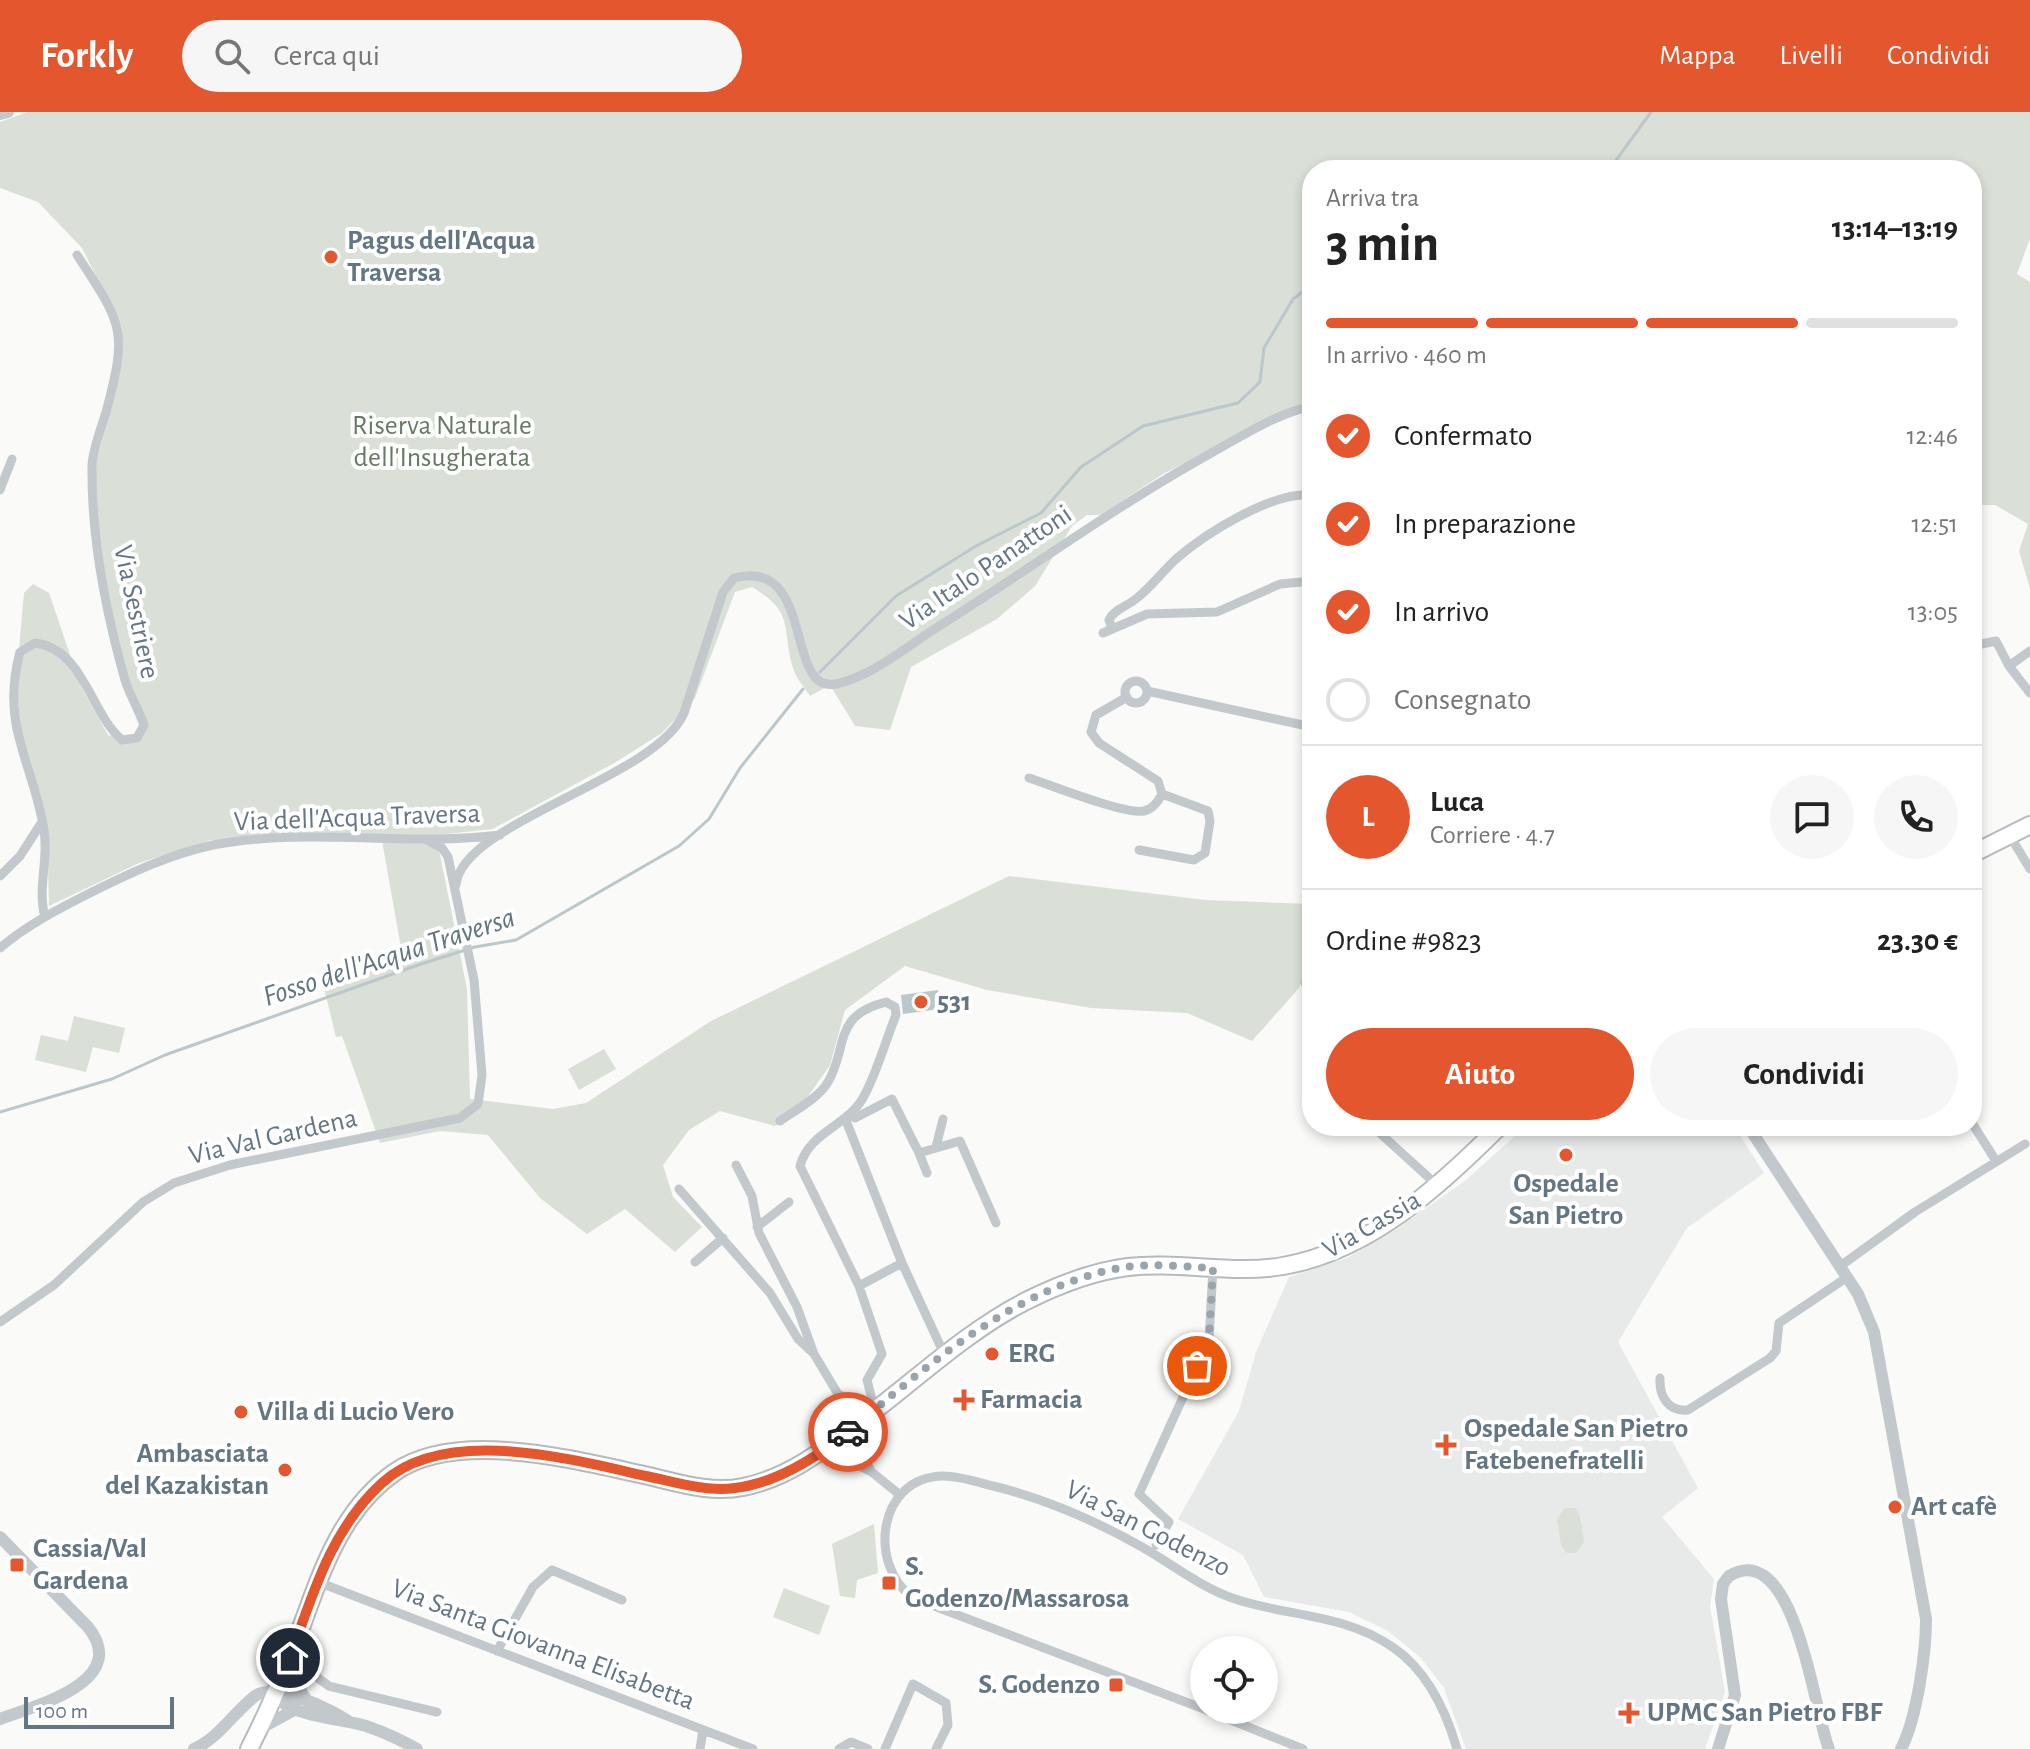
<!DOCTYPE html>
<html lang="it">
<head>
<meta charset="utf-8">
<style>
  :root { --surface:#fff; --page:#f6f6f6; --text:#222; --muted:#767676; --line:#e0e0e0; --accent:#e4572e }
  body { margin:0; font-family:"Alegreya Sans",sans-serif; background:var(--page); color:var(--text); height:100vh; display:flex; flex-direction:column; font-size:30px; white-space:nowrap }
  * { box-sizing:border-box; margin:0 }
  p { font-size:26px; color:var(--muted) }
  .icon { flex:none; width:44px; height:44px; fill:none; stroke:currentColor; stroke-width:2; stroke-linecap:round; stroke-linejoin:round }
  .map { position:relative; flex:1; overflow:hidden }
  .sheet { position:absolute; left:1302px; top:48px; width:680px; height:976px; display:flex; flex-direction:column; background:var(--surface); border-radius:32px; box-shadow:0 4px 12px #0003 }
  .sheet>* { flex:none }
  .controls { position:absolute; left:1190px; top:1524px; display:grid; gap:16px }
  .controls a { display:grid; place-items:center; width:88px; height:88px; border-radius:50%; background:var(--surface); box-shadow:0 4px 12px #0003; font-size:40px }
  .scale { position:absolute; left:24px; bottom:20px; width:150px; box-sizing:border-box; padding-left:8px; border:4px solid #657683; border-top:0; font-size:22px; line-height:28px; white-space:nowrap; color:#657683; -webkit-text-stroke:6px #fff; paint-order:stroke }
  .pin { position:absolute; display:grid; place-items:center; width:68px; height:68px; color:#fff; margin:-34px; border:4px solid #fff; border-radius:50%; box-shadow:0 2px 8px #0007 }
  .courier { position:absolute; display:grid; place-items:center; width:80px; height:80px; margin:-40px; border:6px solid #e4572e; border-radius:50%; background:#fff; color:#222; box-shadow:0 2px 10px #0007 }
  .summary em { font-style:normal; font-weight:600 }
  .summary div { display:flex; flex-direction:column-reverse }
  .summary { display:flex; align-items:center; justify-content:space-between; height:136px; padding:0 24px }
  h1 { font-size:52px; font-weight:600; line-height:60px }
  .bar { display:grid; grid-template-columns:repeat(4,1fr); gap:12px 8px; align-content:center; height:96px; padding:0 24px }
  .bar i { height:10px; border-radius:6px; background:var(--line) }
  .bar .selected { background:var(--accent) }
  .bar p { grid-column:span 4 }
  .line { display:flex; align-items:center; gap:20px; padding:0 24px; border-top:2px solid var(--line) }
  .line div { flex:1 }
  .round { display:grid; place-items:center; flex:none; width:84px; height:84px; border-radius:42px; background:var(--page) }
  ol { padding:0 24px; list-style:none }
  li { display:flex; align-items:center; gap:24px; height:88px }
  li p { margin-inline-start:auto }
  li .icon { padding:8px; border-radius:50%; background:var(--accent); color:#fff; stroke-width:4 }
  li:last-child { color:var(--muted) }
  li i { width:44px; height:44px; border:4px solid var(--line); border-radius:50% }
  .cta { display:flex; gap:16px; margin-top:auto; padding:16px 24px }
  .cta a { flex:1; height:92px; border-radius:48px; background:var(--accent); color:#fff; font-size:32px; font-weight:600; line-height:92px; text-align:center }
  .cta a+a { background:var(--page); color:var(--text) }
  header { display:flex; align-items:center; gap:48px; box-sizing:border-box; height:112px; padding:0 40px; background:var(--accent); color:#fff }
  header strong { font-size:38px }
  nav { display:flex; gap:44px; margin-inline-start:auto; font-size:28px }
  .search { width:560px; height:72px; background:var(--page); display:flex; align-items:center; gap:20px; box-sizing:border-box; padding:0 28px; border-radius:44px; color:var(--muted); font-size:30px }
  .map>svg:first-child { display:block }
</style>
</head>
<body>
<header>
<strong>Forkly</strong>
<div class="search"><svg class="icon" aria-label="search" viewBox="0 0 24 24"><circle cx="10" cy="10" r="6"/><path d="M15 15l6 6"/></svg>Cerca qui</div>
<nav><a>Mappa</a><a>Livelli</a><a>Condividi</a></nav>
</header>
<div class="map">
<svg width="2030" height="1637" viewBox="0 0 2030 1637">
  <rect width="100%" height="100%" fill="#fafaf8"/>
  <path fill="#e8e9e9" d="M1526 1014H1734L1764 1061 1687 1116 1618 1230 1698 1376 1662 1405 1714 1467 1710 1494 1725 1580 1705 1637H1466L1444 1576 1421 1546 1388 1519 1349 1500 1264 1485 1243 1443 1178 1407 1239 1299 1256 1240 1289 1165 1347 1146 1397 1117 1466 1068Z"/>
  <path fill="#dadfd7" d="M27 0H2030V126L2017 162 2030 170V477L2019 439 2028 412 1995 393H1972V58H1312V286L1163 362 1101 403H1087L1072 414 1035 474 997 507 911 555 890 618 855 614 830 573 810 584C805 576 796 566 793 556 781 516 796 501 752 475L735 480 695 586 662 621 616 650 493 717 436 723 467 877 470 987 553 997 586 991 711 909 1009 764 1205 788 1312 792V842L1299 876 1252 929 1187 901 1091 896 987 878 905 854 845 898 830 953 795 1003 775 1014 720 999 689 1018 663 1053 673 1085 702 1115 675 1140 625 1097 587 1122 540 1086 488 1023 440 1019 380 1031 342 924 336 925 323 872 403 847 381 723 211 728 139 751 49 794 47 718 12 617 24 481 33 472 49 481 81 575 108 623 132 631 145 615 122 562 93 394 95 354 120 260V212L82 136 38 90 0 76V10Z
    M74 904 125 916 119 941 93 935 86 960 35 948 41 923 68 929Z
    M604 937 616 957 579 978 568 957Z
    M1565 1396H1575L1580 1404 1584 1430 1576 1441H1567L1561 1433 1557 1407Z
    M874 1412 878 1461 857 1468 855 1486 840 1484 832 1432Z
    M784 1476 830 1494 819 1523 773 1505Z"/>
  <path fill="#bbc7cb" d="M938 878 940 897 903 902 901 883Z"/>
  <g fill="none" stroke-linecap="round" stroke-linejoin="round">
    <path stroke="#bbc7cb" stroke-width="3" d="M1609 58 1651 0
      M820 560 896 484 976 434 1041 401 1081 355 1143 314 1238 291 1260 270 1264 236 1293 187 1312 173
      M0 1000 112 967 165 943 418 853 475 835 516 828 679 734 709 707 740 656 803 577"/>
    <g stroke="#b5babe" stroke-width="20">
      <path id="primary" d="M1972 742 2030 713
        M249 1637C264 1608 278 1576 290 1545 316 1480 333 1403 395 1360 458 1317 575 1348 644 1363 676 1370 710 1382 743 1375 793 1365 831 1332 869 1303 920 1264 969 1218 1026 1189 1056 1174 1095 1159 1128 1155 1179 1149 1232 1163 1283 1154 1370 1139 1440 1074 1500 1014"/>
    </g>
    <path stroke="#c3c8cc" stroke-width="9" d="M0 378 12 347
      M1112 516 1109 508C1114 497 1128 494 1137 486 1151 475 1163 459 1176 447 1206 421 1273 379 1312 383
      M1103 521 1147 502 1217 500 1280 472 1312 469
      M1972 534 1996 529 2009 554
      M2030 539 2009 554 2030 581
      M1125 580a11 11 0 1 1 22 0a11 11 0 1 1-22 0Z
      M1147 579 1312 615
      M1029 666C1051 673 1125 703 1144 699 1153 697 1158 690 1162 682L1158 669 1099 631 1091 620 1096 603 1127 585
      M2010 724 2030 757
      M1139 738 1194 748 1205 741 1210 709 1208 699 1162 682
      M0 764 20 744 42 710
      M456 773C461 710 656 667 684 601L723 480 734 466C816 444 784 583 836 572 872 564 905 536 936 516 1029 458 1117 393 1213 340 1244 323 1278 301 1312 294
      M45 805C37 776 49 747 44 718 33 650 0 614 20 540L35 531C84 537 90 601 122 628L137 626 144 613C139 598 130 584 125 568 106 501 91 423 92 353 93 336 101 317 106 300 128 218 123 213 77 143
      M0 836C27 813 57 798 88 782 128 762 170 742 213 733 307 715 406 735 500 723
      M1305 871 1312 851
      M850 1002 855 1006 892 987 919 1041 960 1029 996 1111
      M845 1006 902 1151 945 1244
      M780 1009C795 998 818 987 828 970 848 937 832 903 886 890L895 895 896 903C885 930 877 961 863 986 846 1015 809 1020 800 1054L859 1174 882 1242 867 1268 875 1299
      M1972 1011 1996 1049
      M1372 1014 1437 1073
      M936 1035 943 1007
      M919 1041 927 1061
      M736 1053 752 1084 759 1121 797 1195 814 1242 838 1282 844 1324
      M679 1077 770 1181 798 1227 813 1241
      M757 1115 789 1090
      M695 1150 723 1126
      M1839 1155 1915 1100 2025 1032
      M859 1174 902 1151
      M0 1210 54 1173 143 1090 174 1071 230 1053 460 1006 478 992 482 963 474 868 448 745 442 736 427 728
      M1660 1266C1659 1284 1668 1300 1688 1298L1770 1246 1776 1239 1779 1211 1846 1166
      M838 1282 874 1299
      M850 1319 871 1359
      M828 1337 873 1361 900 1383
      M1156 1433 1169 1410 1139 1382 1209 1228 1213 1156
      M318 1470 753 1637
      M497 1539 533 1475 552 1458 622 1488
      M290 1546 329 1574 437 1600
      M1204 1597 913 1486C867 1452 878 1365 943 1364 961 1364 980 1371 997 1375 1049 1388 1096 1409 1142 1435 1172 1452 1199 1474 1232 1486 1287 1505 1344 1501 1394 1536 1427 1559 1446 1599 1457 1637
      M1206 1598 1303 1637
      M700 1637 703 1618
      M839 1637 851 1630 868 1637
      M885 1637 913 1572 946 1591 948 1613 936 1637"/>
    <path stroke="#c3c8cc" stroke-width="12" d="M0 2 8 0
      M1748 1014 1858 1182 1874 1220 1926 1507C1926 1541 1917 1606 1901 1637
      M0 1425 88 1515C131 1569 38 1593 0 1607
      M290 1548 293 1566 307 1589
      M275 1581C283 1604 344 1607 366 1614 384 1620 401 1628 417 1637
      M261 1616 296 1597
      M194 1637C220 1625 233 1601 255 1584 274 1570 331 1597 348 1609
      M1718 1637 1735 1583 1721 1487 1723 1472 1729 1464C1796 1424 1815 1606 1829 1637"/>
    <use href="#primary" stroke="#fff" stroke-width="16"/>
  </g>
  <g fill="none" stroke-linecap="round" stroke-linejoin="round">
    <path stroke="#99a4ac" stroke-width="8" stroke-dasharray="0 14.4" d="M848 1320C928 1253 1019 1172 1126 1155 1154 1151 1185 1155 1213 1156L1209 1228 1197 1254"/>
    <path stroke="#e4572e" stroke-width="10" d="M290 1546C312 1484 331 1417 382 1371 445 1313 570 1347 646 1364 675 1370 705 1380 735 1376 777 1371 816 1346 848 1320"/>
  </g>
  <g fill="#e4572e" stroke="#fff" stroke-width="3">
    <circle cx="331" cy="145" r="8"/>
    <circle cx="921" cy="890" r="8"/>
    <circle cx="1566" cy="1043" r="8"/>
    <circle cx="992" cy="1242" r="8"/>
    <path d="M960 1276h8v8h8v8h-8v8h-8v-8h-8v-8h8z"/>
    <circle cx="241" cy="1300" r="8"/>
    <path d="M1442 1321h8v8h8v8h-8v8h-8v-8h-8v-8h8z"/>
    <circle cx="285" cy="1358" r="8"/>
    <circle cx="1895" cy="1395" r="8"/>
    <rect x="9" y="1445" width="16" height="16" rx="4"/>
    <rect x="881" y="1463" width="16" height="16" rx="4"/>
    <rect x="1108" y="1565" width="16" height="16" rx="4"/>
    <path d="M1625 1589h8v8h8v8h-8v8h-8v-8h-8v-8h8z"/>
  </g>
  <g text-anchor="middle" dominant-baseline="central" stroke-width="8" stroke-linejoin="round" paint-order="stroke">
    <g font-size="28" font-weight="bold" fill="#657683" stroke="#fff" text-anchor="start">
      <text x="347" y="129">Pagus dell'Acqua<tspan x="347" dy="32">Traversa</tspan></text>
      <text x="937" y="890">531</text>
      <text x="1566" y="1072" text-anchor="middle">Ospedale<tspan x="1566" dy="32">San Pietro</tspan></text>
      <text x="1008" y="1242">ERG</text>
      <text x="980" y="1288">Farmacia</text>
      <text x="257" y="1300">Villa di Lucio Vero</text>
      <text x="1464" y="1317">Ospedale San Pietro<tspan x="1464" dy="32">Fatebenefratelli</tspan></text>
      <text x="269" y="1342" text-anchor="end">Ambasciata<tspan x="269" dy="32">del Kazakistan</tspan></text>
      <text x="1911" y="1395">Art cafè</text>
      <text x="33" y="1437">Cassia/Val<tspan x="33" dy="32">Gardena</tspan></text>
      <text x="905" y="1455">S.<tspan x="905" dy="32">Godenzo/Massarosa</tspan></text>
      <text x="1100" y="1573" text-anchor="end">S. Godenzo</text>
      <text x="1647" y="1601">UPMC San Pietro FBF</text>
    </g>
    <g font-size="28" fill="#687a64" stroke="#fff">
      <text x="442" y="314">Riserva Naturale<tspan x="442" dy="32">dell'Insugherata</tspan></text>
    </g>
    <g font-size="28" fill="#657683" stroke="#fff">
      <text transform="translate(986 456) rotate(-34)">Via Italo Panattoni</text>
      <text transform="translate(136 500) rotate(78)">Via Sestriere</text>
      <text transform="translate(357 706) rotate(-2)">Via dell'Acqua Traversa</text>
      <text transform="translate(273 1025) rotate(-13)">Via Val Gardena</text>
      <text transform="translate(1372 1113) rotate(-30)">Via Cassia</text>
      <text transform="translate(1148 1417) rotate(27)">Via San Godenzo</text>
      <text transform="translate(543 1533) rotate(21)">Via Santa Giovanna Elisabetta</text>
    </g>
    <g font-size="30" font-style="italic" fill="#60757c" stroke="#fff">
      <text transform="translate(389 845) rotate(-18)">Fosso dell'Acqua Traversa</text>
    </g>
  </g>
</svg>
<div class="controls">
<a><svg class="icon" aria-label="locate" viewBox="0 0 24 24"><circle cx="12" cy="12" r="6"/><path d="M12 2v4M12 18v4M2 12h4M18 12h4"/></svg></a>
</div>
<div class="scale">100 m</div>
<div class="pin" style="left:1197px;top:1254px;background:#ea580c"><svg class="icon" aria-label="bag" viewBox="0 0 24 24"><path d="M5 8h14l-1 12H6zM9 8a3 3 0 0 1 6 0"/></svg></div>
<div class="pin" style="left:290px;top:1546px;background:#1f2937"><svg class="icon" aria-label="home" viewBox="0 0 24 24"><path d="M3 11l9-7 9 7M6 9v11h12V9"/></svg></div>
<div class="courier" style="left:848px;top:1320px"><svg class="icon" aria-label="car" viewBox="0 0 24 24"><path d="M5 17H2v-5l4-1 3-4h7l3 4 3 1v5h-3M9 17h6M6 11h13"/><circle cx="7" cy="17" r="2"/><circle cx="17" cy="17" r="2"/></svg></div>
<section class="sheet">
<div class="summary"><div><h1>3 min</h1><p>Arriva tra</p></div><em>13:14–13:19</em></div>
<div class="bar"><i class="selected"></i><i class="selected"></i><i class="selected"></i><i></i><p>In arrivo · 460 m</p></div>
<ol>
<li><svg class="icon" aria-label="check" viewBox="0 0 24 24"><path d="M5 12l5 5 9-10"/></svg>Confermato<p>12:46</p></li>
<li><svg class="icon" aria-label="check" viewBox="0 0 24 24"><path d="M5 12l5 5 9-10"/></svg>In preparazione<p>12:51</p></li>
<li><svg class="icon" aria-label="check" viewBox="0 0 24 24"><path d="M5 12l5 5 9-10"/></svg>In arrivo<p>13:05</p></li>
<li><i></i>Consegnato</li>
</ol>
<div class="line" style="height:144px"><b class="round" style="background:var(--accent);color:#fff">L</b><div><b>Luca</b><p>Corriere · 4.7</p></div><a class="round"><svg class="icon" aria-label="chat" viewBox="0 0 24 24"><path d="M4 5h16v11H9l-5 4z"/></svg></a><a class="round"><svg class="icon" aria-label="phone" viewBox="0 0 24 24"><path d="M5 4h4l2 5-3 2q2 4 5 5l2-3 5 2v4C11 20 4 13 5 4z"/></svg></a></div>
<div class="line" style="height:104px"><div>Ordine #9823</div><b>23.30 €</b></div>
<div class="cta"><a>Aiuto</a><a>Condividi</a></div>
</section>
</div>
</body>
</html>
